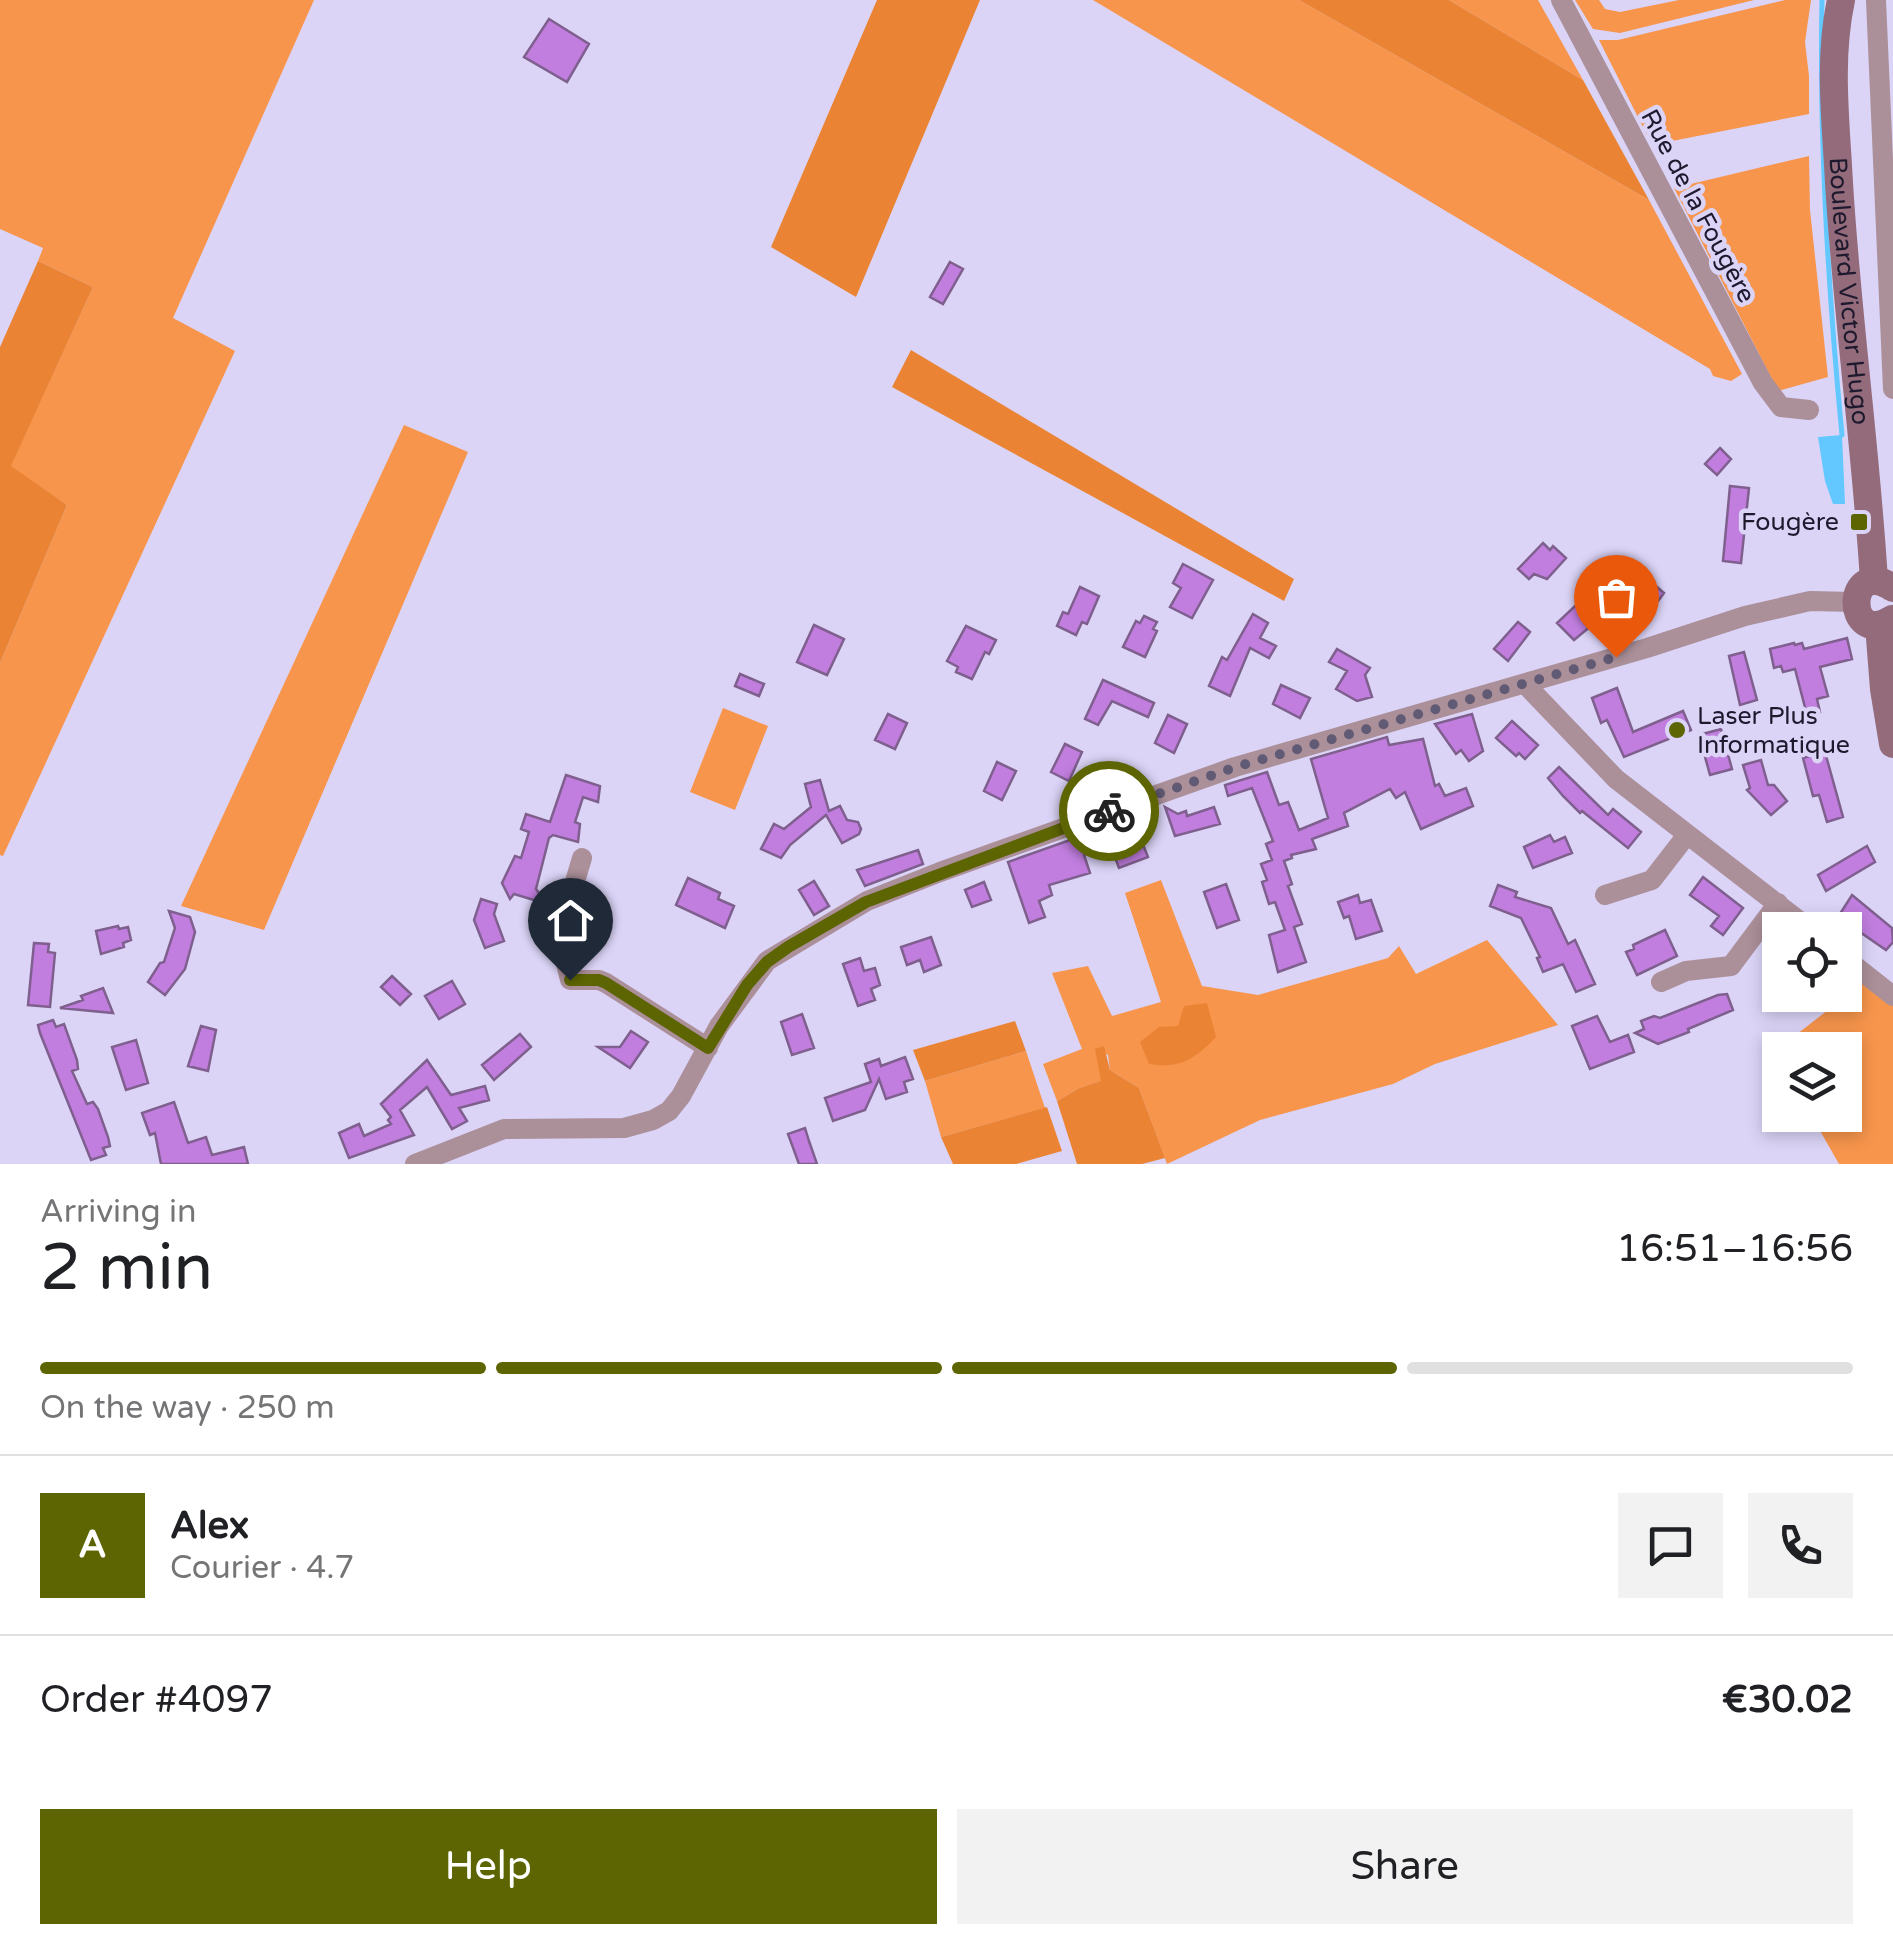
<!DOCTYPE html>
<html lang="en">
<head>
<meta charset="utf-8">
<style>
  :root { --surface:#fff; --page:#f2f2f2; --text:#202124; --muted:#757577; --line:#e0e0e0; --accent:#5d6402 }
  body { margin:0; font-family:"Varela Round",sans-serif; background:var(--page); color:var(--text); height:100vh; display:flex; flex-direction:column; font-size:38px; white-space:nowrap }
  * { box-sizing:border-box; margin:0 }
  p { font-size:32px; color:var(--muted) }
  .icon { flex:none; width:55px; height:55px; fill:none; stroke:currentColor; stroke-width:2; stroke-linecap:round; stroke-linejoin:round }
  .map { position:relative; height:1164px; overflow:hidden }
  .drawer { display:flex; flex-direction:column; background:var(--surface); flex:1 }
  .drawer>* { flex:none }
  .fabs { position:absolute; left:1762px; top:912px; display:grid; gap:20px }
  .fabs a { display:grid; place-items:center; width:100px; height:100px; border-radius:0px; background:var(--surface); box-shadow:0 5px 15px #0003; font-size:50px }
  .pin { position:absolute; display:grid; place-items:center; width:85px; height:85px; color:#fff; margin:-102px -42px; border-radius:50% 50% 50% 0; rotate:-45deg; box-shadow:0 0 10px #0007 }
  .pin .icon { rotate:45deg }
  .courier { position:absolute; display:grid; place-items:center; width:100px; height:100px; margin:-50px; border:8px solid #5d6402; border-radius:50%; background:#fff; color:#222; box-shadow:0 2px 12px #0007 }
  .overview em { font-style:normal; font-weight:600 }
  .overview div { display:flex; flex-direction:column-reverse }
  .overview { display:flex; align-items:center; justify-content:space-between; height:170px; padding:0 40px }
  h1 { font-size:65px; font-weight:600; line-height:75px }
  .bar { display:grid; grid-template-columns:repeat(4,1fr); gap:15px 10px; align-content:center; height:120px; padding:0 40px }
  .bar i { height:12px; border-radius:8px; background:var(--line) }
  .bar .active { background:var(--accent) }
  .bar p { grid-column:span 4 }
  .line { display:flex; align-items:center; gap:25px; padding:0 40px; border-top:2px solid var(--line) }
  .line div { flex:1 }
  .round { display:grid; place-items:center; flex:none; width:105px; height:105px; border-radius:0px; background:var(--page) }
  .action { display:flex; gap:20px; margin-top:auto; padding:20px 40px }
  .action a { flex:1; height:115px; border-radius:0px; background:var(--accent); color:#fff; font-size:40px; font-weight:600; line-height:115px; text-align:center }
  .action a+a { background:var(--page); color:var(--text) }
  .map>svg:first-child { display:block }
</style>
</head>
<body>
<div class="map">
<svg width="1893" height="1164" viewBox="0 0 1893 1164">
  <rect width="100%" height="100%" fill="#dbd4f7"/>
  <path fill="#f7954c" d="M0 0H314L173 318 235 351 3 856 0 855V663L67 505 10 467 93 287 38 261 43 248 0 229Z
    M1093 0H1299L1649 200 1742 374 1731 381 1713 376 1710 369Z
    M1449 0H1538L1583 80Z
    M1575 0H1599L1605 9 1620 12 1679 0H1754L1620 33 1593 29Z
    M1785 0H1811L1805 42 1809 76V114L1652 145 1599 40H1618Z
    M1809 156 1810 210 1828 377 1778 391 1674 188Z
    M404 425 468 452 264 930 181 906Z
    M723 708 768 726 735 810 690 792Z
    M1161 880 1202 986 1258 995 1388 958 1399 946 1416 974 1487 940 1558 1025 1435 1064 1393 1084 1260 1120 1167 1164 1139 1088 1110 1070 1108 1055 1096 1049 1102 1081 1079 1088 1057 1101 1043 1064 1082 1049 1052 973 1088 966 1112 1016 1161 1002 1125 893Z
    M1864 982 1893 1005V1164H1839L1811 1115H1845V1050H1785L1783 1045Z
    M1026 1051 1045 1108 941 1137 925 1081Z"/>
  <path fill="#ea8434" d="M877 0H980L856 297 771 247Z
    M1299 0H1449L1583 80 1649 200Z
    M38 261 93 287 11 466 67 505 0 663V347Z
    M911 350 1294 579 1284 601 892 387Z
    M1207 1003 1216 1037C1195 1059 1180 1069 1149 1064L1140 1042 1159 1027 1178 1026 1184 1006Z
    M1015 1021 1026 1051 925 1081 913 1050Z
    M1104 1046 1110 1070 1139 1088 1165 1158 1142 1164H1077L1057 1101 1079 1088 1101 1081 1095 1049Z
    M1047 1107 1062 1151 1016 1164H953L941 1137Z"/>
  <path fill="#62c8ff" d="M1842 435 1845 504H1833L1825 481 1818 437Z"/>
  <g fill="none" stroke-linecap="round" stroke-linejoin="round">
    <path stroke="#62c8ff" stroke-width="5" d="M1822 0C1819 147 1828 289 1842 435"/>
  </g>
  <path fill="#c17edf" stroke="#7f5f8e" stroke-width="2.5" d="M549 19 589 44 567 82 524 57Z
    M950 262 963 269 943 304 930 297Z
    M1720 448 1731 459 1717 475 1705 464Z
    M1730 486 1749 488 1741 563 1723 561Z
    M1543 543 1550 550 1553 546 1566 558 1547 579 1534 574 1529 579 1518 569Z
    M1183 564 1213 580 1192 618 1170 607 1181 588 1173 583Z
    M1619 570 1642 588 1649 580 1664 593 1650 612 1610 580Z
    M1080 587 1099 596 1087 624 1082 622 1076 635 1057 626 1063 612 1068 614Z
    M1591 591 1604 603 1597 610 1603 616 1574 640 1557 623Z
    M1253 614 1268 623 1260 638 1276 646 1269 658 1250 648 1230 696 1209 686 1222 657 1227 660Z
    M1144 616 1157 622 1153 629 1157 631 1145 657 1123 647 1136 621 1140 623Z
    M1518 622 1530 632 1508 661 1494 649Z
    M814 625 844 639 827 675 797 662Z
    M966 626 996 640 989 654 985 652 972 679 956 672 958 667 947 661Z
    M1847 638 1852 659 1820 667 1828 696 1817 699 1820 712 1807 715 1795 669 1783 672 1781 666 1774 668 1770 649 1794 643 1795 645 1802 643 1804 649Z
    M1337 649 1370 668 1365 675 1372 697 1357 701 1336 689 1347 671 1329 662Z
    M1744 652 1757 700 1740 705 1729 656Z
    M740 674 764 684 759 696 735 686Z
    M1103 680 1154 703 1148 717 1112 701 1098 725 1085 719Z
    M1281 685 1310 698 1300 718 1273 704Z
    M1617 688 1633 732 1683 711 1691 730 1624 757 1607 720 1601 723 1592 698Z
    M888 714 907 723 895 749 875 740Z
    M1472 714 1483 751 1469 761 1461 750 1456 754 1435 724Z
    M1168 715 1187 724 1174 753 1155 743Z
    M1512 721 1538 745 1525 759 1519 753 1516 756 1496 738Z
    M1721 729 1732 769 1710 775 1699 735Z
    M1387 737 1389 745 1423 739 1435 786 1439 784 1445 796 1466 788 1473 806 1421 829 1405 792 1396 798 1390 789 1344 813 1348 826 1312 839 1316 849 1291 855 1292 858 1284 861 1292 884 1288 886 1302 924 1294 927 1306 962 1278 972 1269 935 1285 930 1275 902 1269 904 1262 882 1267 880 1261 864 1272 860 1266 844 1273 841 1252 788 1228 796 1225 785 1267 772 1279 805 1288 802 1299 830 1328 818 1311 759Z
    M1065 744 1082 752 1069 781 1051 772Z
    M1825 752 1843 817 1827 822 1819 795 1813 796 1803 758Z
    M1761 760 1768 785H1774L1787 801 1771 815 1747 790 1750 788 1743 765Z
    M997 762 1016 771 1002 800 984 791Z
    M1559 767 1608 815 1613 809 1641 832 1628 848 1582 811 1580 813 1563 796 1548 778Z
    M566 775 600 786 598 802 583 797 575 822 580 824 578 842 553 835 549 838 536 889 547 904 514 894 510 899 502 883 515 856 521 858 529 832 521 829 526 814 550 822Z
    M820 780 829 811 840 806 847 820 858 822 861 829 859 834 842 843 826 815 790 845 781 858 761 849 774 824 784 829 811 807 805 784Z
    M1165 807 1178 814 1186 811 1187 816 1214 807 1220 824 1175 836Z
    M1101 829 1107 847 1084 855 1090 873 1049 885 1052 895 1039 901 1045 917 1029 923 1008 862Z
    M1550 835 1554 842 1565 837 1572 853 1533 868 1524 847Z
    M1140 837 1148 857 1119 868 1111 847Z
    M1867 846 1875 862 1826 891 1818 875Z
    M918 850 923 864 865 886 857 870Z
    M1703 877 1743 908 1723 935 1711 926 1719 916 1690 895Z
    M688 878 720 893 718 899 734 906 725 928 676 905Z
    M814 881 829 906 814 915 799 890Z
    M984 882 991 900 972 907 965 890Z
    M1226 884 1239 920 1217 928 1204 892Z
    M1498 885 1517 892 1515 897 1551 908 1568 944 1575 940 1595 984 1576 992 1563 964 1543 972 1537 958 1540 957 1521 918 1490 906Z
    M1358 895 1360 903 1371 900 1382 931 1356 939 1349 916 1344 918 1338 902Z
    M1852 895 1892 928 1893 942 1886 950 1838 917Z
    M481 899 497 904 494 914 504 941 485 948 474 920Z
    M169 911 190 917 195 932 185 969 165 995 148 982 160 963 164 962 175 928Z
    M118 926 119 929 128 927 131 940 123 943 124 947 101 954 96 931Z
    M1665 930 1677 956 1637 975 1626 952 1634 949 1633 945Z
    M931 937 941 965 924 972 920 960 907 965 901 947Z
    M34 943 49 944 48 952 55 953 50 1007 28 1005Z
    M860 958 864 971 875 968 880 985 871 989 875 1000 858 1006 843 964Z
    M392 976 411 994 400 1005 381 987Z
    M452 981 465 1004 439 1019 425 996Z
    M103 988 113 1013 60 1008 83 1000 81 996Z
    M1727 994 1733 1010 1688 1029 1689 1032 1658 1044 1635 1033 1644 1029 1641 1021 1654 1016 1660 1018 1718 995Z
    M802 1014 814 1048 792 1055 781 1022Z
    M1597 1016 1610 1042 1628 1035 1634 1052 1590 1069 1572 1026Z
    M53 1020 56 1027 64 1024 77 1060 78 1069 72 1071 87 1104 93 1102 98 1109 108 1137 110 1146 103 1148 106 1155 91 1160 40 1033 38 1025Z
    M201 1026 216 1030 208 1071 188 1066Z
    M631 1031 648 1042 630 1068 598 1047H620Z
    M520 1034 531 1047 494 1080 482 1065Z
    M136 1040 148 1083 126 1090 112 1047Z
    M905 1057 913 1079 904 1082 907 1092 886 1099 879 1079 865 1110 833 1121 825 1098 871 1082 865 1064 879 1059 881 1066Z
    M427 1060 451 1095 485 1086 489 1100 459 1108 467 1121 452 1129 427 1087 400 1110 414 1135 349 1158 339 1133 359 1124 364 1136 391 1124 388 1120 391 1117 381 1104Z
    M174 1102 188 1143 206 1137 212 1155 244 1147 248 1164H161L155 1133 150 1135 142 1113Z
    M805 1128 809 1141 817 1164H799L788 1134Z"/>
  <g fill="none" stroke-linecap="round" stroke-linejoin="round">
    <path stroke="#ab8f99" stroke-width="20" d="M1561 0 1763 383 1781 407 1809 410
      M1876 0 1893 389
      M1525 684 1616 779 1811 930
      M582 858 561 928 560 939 570 980H599L606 983 708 1048
      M1605 895 1652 880 1686 836
      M1845 958 1893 996
      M1661 982 1686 971 1731 966 1778 903
      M415 1164 504 1129 624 1128 653 1120 669 1111 681 1096 719 1026 767 961 867 901 940 872 1235 767 1647 648 1745 616 1810 601 1855 602"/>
    <g stroke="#936b7a" stroke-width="28">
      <path id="s1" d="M1841 0C1828 60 1836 123 1839 183 1847 316 1866 448 1874 581"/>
      <path d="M1892 619C1844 649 1845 555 1893 588"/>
      <path d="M1879 625 1884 689 1893 744"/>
    </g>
  </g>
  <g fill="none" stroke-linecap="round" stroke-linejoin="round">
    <path stroke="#605a74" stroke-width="10" stroke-dasharray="0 18" d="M1109 811 1236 767 1616 657"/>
    <path stroke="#5d6402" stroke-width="12" d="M570 980H599L606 983 708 1048 747 985 767 962 788 947 866 902 1109 811"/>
  </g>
  <g fill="#5d6402" stroke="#dbd4f7" stroke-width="4">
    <rect x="1849" y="512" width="20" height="20" rx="5"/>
    <circle cx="1677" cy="730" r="10"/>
  </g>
  <g text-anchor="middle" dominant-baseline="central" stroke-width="9" stroke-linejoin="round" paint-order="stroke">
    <g font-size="25" fill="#1e192e" stroke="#dbd4f7">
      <text transform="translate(1698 206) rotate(62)">Rue de la Fougère</text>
      <text stroke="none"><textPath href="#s1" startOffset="292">Boulevard Victor Hugo</textPath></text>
    </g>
    <g font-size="25" fill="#1e192e" stroke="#dbd4f7" text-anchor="end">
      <text x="1839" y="522">Fougère</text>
      <text x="1697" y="716" text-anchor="start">Laser Plus<tspan x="1697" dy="29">Informatique</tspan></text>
    </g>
  </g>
</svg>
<div class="fabs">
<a><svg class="icon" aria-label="locate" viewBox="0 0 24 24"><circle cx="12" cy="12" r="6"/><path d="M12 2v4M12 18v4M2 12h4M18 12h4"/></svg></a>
<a><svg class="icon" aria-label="layers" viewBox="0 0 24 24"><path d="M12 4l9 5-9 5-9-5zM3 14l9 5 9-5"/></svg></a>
</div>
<div class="pin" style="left:1616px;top:657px;background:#ea580c"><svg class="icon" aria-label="bag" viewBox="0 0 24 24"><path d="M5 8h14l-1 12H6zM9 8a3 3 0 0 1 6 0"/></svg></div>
<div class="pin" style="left:570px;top:980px;background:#1f2937"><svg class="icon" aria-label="home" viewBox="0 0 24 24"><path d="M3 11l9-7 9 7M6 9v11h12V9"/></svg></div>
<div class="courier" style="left:1109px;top:811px"><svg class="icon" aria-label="bike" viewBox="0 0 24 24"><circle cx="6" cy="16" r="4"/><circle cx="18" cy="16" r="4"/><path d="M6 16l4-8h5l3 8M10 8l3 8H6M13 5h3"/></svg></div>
</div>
<section class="drawer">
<div class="overview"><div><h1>2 min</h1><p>Arriving in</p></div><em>16:51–16:56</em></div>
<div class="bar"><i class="active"></i><i class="active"></i><i class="active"></i><i></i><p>On the way · 250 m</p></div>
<div class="line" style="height:180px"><b class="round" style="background:var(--accent);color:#fff">A</b><div><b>Alex</b><p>Courier · 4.7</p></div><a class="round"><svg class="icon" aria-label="chat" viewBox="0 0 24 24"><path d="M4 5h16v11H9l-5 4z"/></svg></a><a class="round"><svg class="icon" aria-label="phone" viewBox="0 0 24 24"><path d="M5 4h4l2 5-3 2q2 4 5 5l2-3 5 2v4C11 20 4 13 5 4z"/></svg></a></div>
<div class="line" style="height:130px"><div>Order #4097</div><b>€30.02</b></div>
<div class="action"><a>Help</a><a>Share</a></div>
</section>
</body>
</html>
